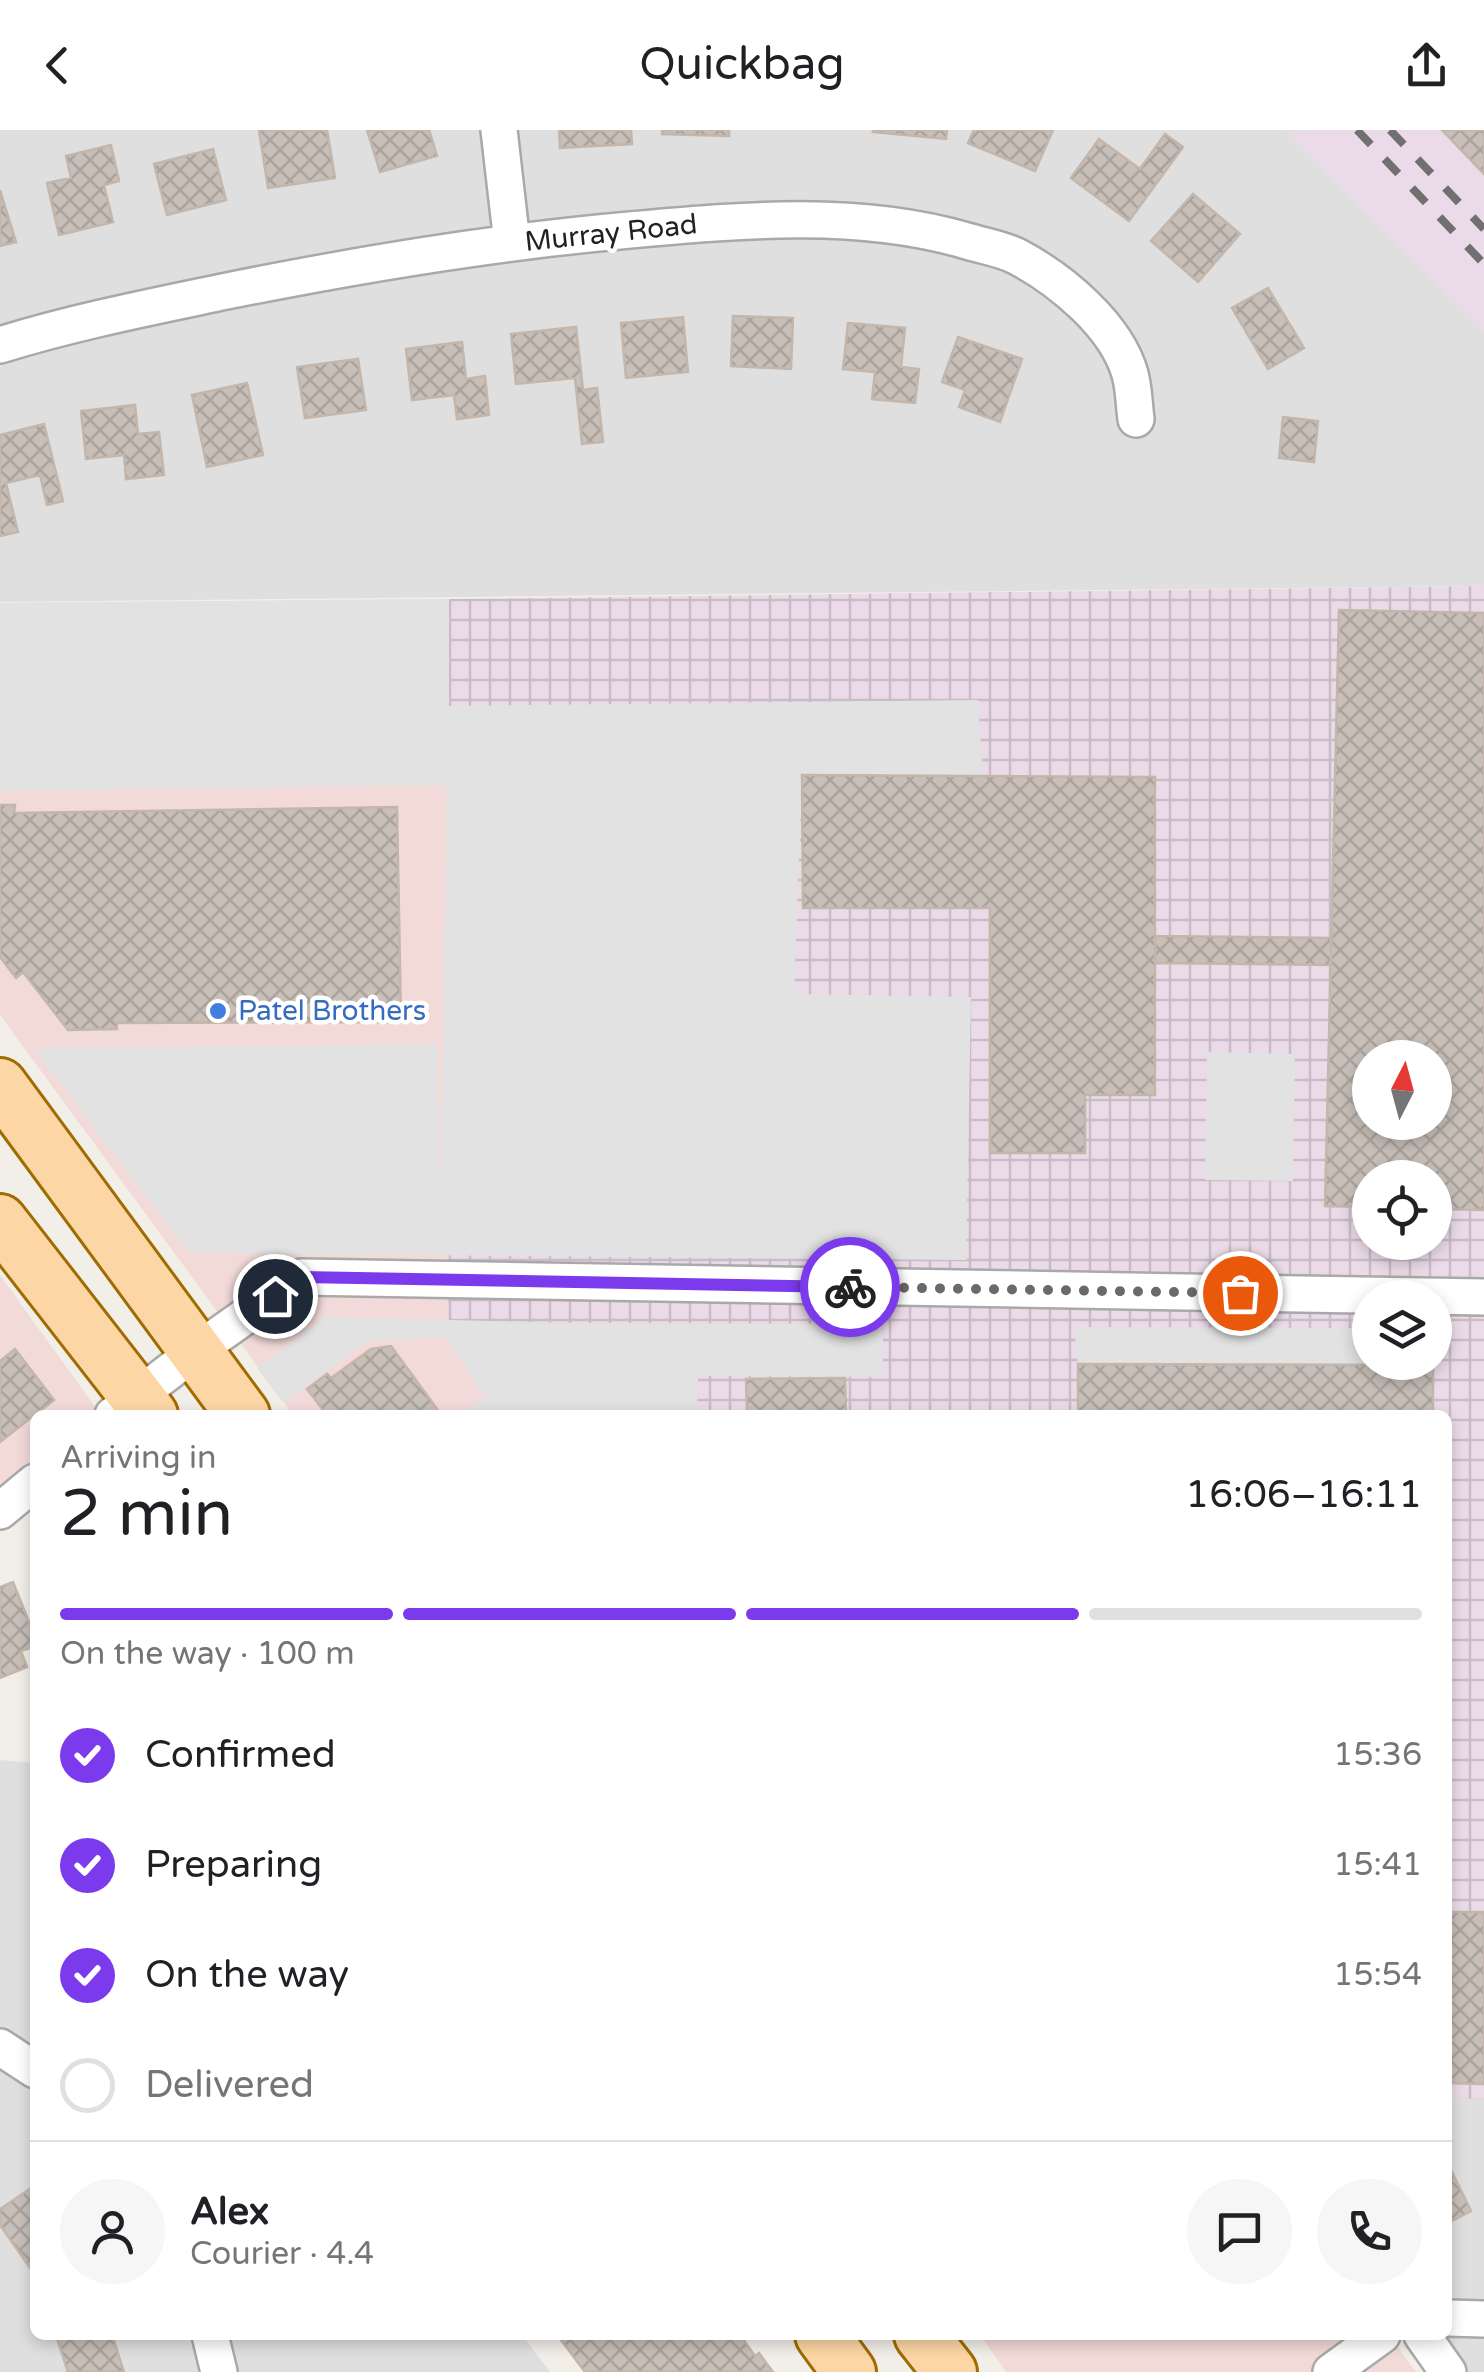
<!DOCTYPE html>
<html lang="en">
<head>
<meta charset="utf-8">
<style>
  :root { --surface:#fff; --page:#f6f6f6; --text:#202124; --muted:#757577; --line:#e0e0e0; --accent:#7c3aed }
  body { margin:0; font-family:"Varela Round",sans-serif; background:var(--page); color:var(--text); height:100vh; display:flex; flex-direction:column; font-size:38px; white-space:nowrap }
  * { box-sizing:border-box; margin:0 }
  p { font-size:32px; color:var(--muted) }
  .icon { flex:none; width:55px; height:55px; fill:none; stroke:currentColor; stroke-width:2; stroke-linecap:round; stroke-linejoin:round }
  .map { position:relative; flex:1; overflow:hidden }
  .details { position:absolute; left:30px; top:1280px; width:1422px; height:930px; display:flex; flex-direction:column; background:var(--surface); border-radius:15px; box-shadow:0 5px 15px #0003 }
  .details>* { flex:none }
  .needle { width:65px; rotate:6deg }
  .tools { position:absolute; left:1352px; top:910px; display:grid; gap:20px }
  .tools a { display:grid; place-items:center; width:100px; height:100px; border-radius:50%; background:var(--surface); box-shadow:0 5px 15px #0003; font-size:50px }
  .pin { position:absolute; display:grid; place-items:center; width:85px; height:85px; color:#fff; margin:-42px; border:5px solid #fff; border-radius:50%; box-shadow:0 2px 10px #0007 }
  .courier { position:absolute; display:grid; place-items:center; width:100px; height:100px; margin:-50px; border:8px solid #7c3aed; border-radius:50%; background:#fff; color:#222; box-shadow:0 2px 12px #0007 }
  .summary em { font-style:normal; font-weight:600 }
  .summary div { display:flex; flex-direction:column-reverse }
  .summary { display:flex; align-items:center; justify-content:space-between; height:170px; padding:0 30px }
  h1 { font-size:65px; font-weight:600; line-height:75px }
  .bar { display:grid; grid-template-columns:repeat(4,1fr); gap:15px 10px; align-content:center; height:120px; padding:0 30px }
  .bar i { height:12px; border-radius:8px; background:var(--line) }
  .bar .active { background:var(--accent) }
  .bar p { grid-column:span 4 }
  .line { display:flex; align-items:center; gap:25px; padding:0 30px; border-top:2px solid var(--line) }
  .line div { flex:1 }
  .round { display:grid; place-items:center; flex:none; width:105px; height:105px; border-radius:52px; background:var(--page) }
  ol { padding:0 30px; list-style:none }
  li { display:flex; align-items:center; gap:30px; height:110px }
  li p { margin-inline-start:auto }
  li .icon { padding:10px; border-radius:50%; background:var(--accent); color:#fff; stroke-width:4 }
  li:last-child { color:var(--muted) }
  li i { width:55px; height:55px; border:5px solid var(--line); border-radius:50% }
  header { display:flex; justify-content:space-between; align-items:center; height:130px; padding:0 30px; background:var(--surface); font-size:45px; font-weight:600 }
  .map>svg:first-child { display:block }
</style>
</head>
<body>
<header><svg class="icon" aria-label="back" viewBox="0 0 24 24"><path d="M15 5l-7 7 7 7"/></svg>Quickbag<svg class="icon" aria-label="share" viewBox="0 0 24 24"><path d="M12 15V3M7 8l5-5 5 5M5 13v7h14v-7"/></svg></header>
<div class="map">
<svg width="1484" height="2242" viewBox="0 0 1484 2242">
  <defs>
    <pattern id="industrial-grid" width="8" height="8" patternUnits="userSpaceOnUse" patternTransform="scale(2.5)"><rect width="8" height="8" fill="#ebdbe8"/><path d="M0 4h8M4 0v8" fill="none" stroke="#c9bcc7"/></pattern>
    <pattern id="building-cross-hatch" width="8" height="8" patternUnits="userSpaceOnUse" patternTransform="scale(2.5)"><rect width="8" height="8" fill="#c7bfb8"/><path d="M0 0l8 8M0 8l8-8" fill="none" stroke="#aba49e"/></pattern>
  </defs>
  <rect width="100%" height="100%" fill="#f2efe9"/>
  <path fill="#e0dfdf" d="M0 0H1286L1484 203V456L0 472Z
    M0 1630 35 1633V2205H522L550 2242H0Z
    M1448 1964 1484 1966V2242H1427L1402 2205H1448Z"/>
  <path fill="#f2dad9" d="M449 469 448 1189 574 1285H293L0 885V473Z
    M0 1145 98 1281 92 1285H35V1331L0 1359Z
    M980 2205H1389L1416 2242H1006Z"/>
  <path fill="url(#industrial-grid)" fill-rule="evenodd" d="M1484 456V1969L1448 1968V1285H574L448 1189 449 469ZM1370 928H1435V992H1370ZM1370 1048H1435V1112H1370ZM1370 1168H1435V1232H1370Z"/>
  <path fill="#ebdbe8" d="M1286 0H1448L1484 39V203Z"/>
  <path fill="#e2e2e2" d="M449 469V576L978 570 983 647 802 645 794 864 971 867 966 1130 189 1123 34 918 438 915 441 1069 447 655 0 661V473Z
    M1207 922 1295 924 1293 1051 1205 1050Z
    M325 1187 574 1193 883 1194V1247L698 1246 697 1285H461L485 1267 446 1207 368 1211 283 1273 257 1238Z
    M1074 1197 1370 1198V1232H1433V1235L1078 1234Z"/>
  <path fill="url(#building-cross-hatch)" stroke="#c4b6ab" stroke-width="2.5" fill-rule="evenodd" d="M259 0H327L335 48 268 58Z
    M367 0H429L437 26 380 42Z
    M559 0H631L632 14 560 18Z
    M662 0H729V6L662 4Z
    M874 0H947L946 9 873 2Z
    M974 0H1053L1035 41 968 13Z
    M1442 0H1484V44Z
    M1165 4 1183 17 1129 91 1071 48 1099 9 1140 39Z
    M111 15 119 51 104 55 113 92 59 105 47 53 71 48 66 26Z
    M213 19 226 70 167 85 154 34Z
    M0 60 16 112 0 116Z
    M1193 64 1240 104 1198 152 1151 111Z
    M1268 158 1304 218 1268 239 1232 178Z
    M733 186 793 188 791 239 731 236Z
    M683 187 688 242 626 248 621 193Z
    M848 193 905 198 901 237 919 239 915 273 872 269 875 242 843 239Z
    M576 197 583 260 597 258 603 312 582 314 575 248 516 254 511 204Z
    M958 207 1022 229 1000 292 959 277 965 260 942 252Z
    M462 212 466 249 485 246 489 285 457 289 454 265 412 270 406 219Z
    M358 229 366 280 305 288 297 237Z
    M247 253 263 325 207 337 192 265Z
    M135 275 138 304 159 302 164 345 126 349 124 325 86 329 81 281Z
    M1283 287 1318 291 1314 332 1279 328Z
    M44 294 63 371 47 375 40 345 6 353 18 402 0 406V305Z
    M1339 480 1484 483V1080L1435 1079V1048H1370V1077L1325 1076ZM1370 928H1435V992H1370Z
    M802 645 1155 647V965H1085V1023H990V778H803Z
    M0 675H15L14 683 397 677 401 892 117 893V899L68 900 23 842 16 848 0 827Z
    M1155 806 1331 808V835L1155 833Z
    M391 1216 437 1279 428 1285H327L307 1259 327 1244 331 1248 371 1219Z
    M15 1219 54 1270 0 1312V1231Z
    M1078 1234 1433 1235V1285H1078Z
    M845 1248 846 1285H697V1282L747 1281 746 1249Z
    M13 1452 35 1507V1516L21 1521 27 1537 0 1548V1457Z
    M1448 1782H1484V1954L1448 1953Z
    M1448 2034 1471 2081 1448 2093Z
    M33 2057 35 2060V2145L0 2095V2079Z
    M56 2205H112L124 2242H68Z
    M567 2205H740L755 2226 759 2223 773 2242H585L561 2210Z"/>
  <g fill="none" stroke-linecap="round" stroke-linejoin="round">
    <g stroke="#a9a9a9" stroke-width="40">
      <path id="minor" d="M499 0 512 113
        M0 215C74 192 151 177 227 161 361 134 494 112 630 100 742 90 858 79 967 111 983 116 1003 119 1018 127 1061 150 1116 195 1130 244 1134 258 1134 275 1136 289
        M113 1285 196 1221 301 1147 1484 1167
        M0 1381 35 1352
        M0 1917 35 1940
        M1448 2188 1484 2189
        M210 2205 219 2242
        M1422 2205 1448 2242
        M1331 2242 1382 2205"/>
    </g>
    <g stroke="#a06b00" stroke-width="58">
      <path id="primary" d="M0 955 243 1285
        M0 1091 151 1285
        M822 2205 849 2242
        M921 2205 950 2242"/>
    </g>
    <use href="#minor" stroke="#fff" stroke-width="35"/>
    <use href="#primary" stroke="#fcd6a4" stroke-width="52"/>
    <path stroke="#707070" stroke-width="8" stroke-dasharray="20 20" stroke-linecap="butt" d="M1357 0 1484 134
      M1390 0 1484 99"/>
  </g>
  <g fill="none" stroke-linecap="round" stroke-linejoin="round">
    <path stroke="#6b6a68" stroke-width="10" stroke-dasharray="0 18" d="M850 1157 1240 1163"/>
    <path stroke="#7c3aed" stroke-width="12" d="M275 1166 301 1147 850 1157"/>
  </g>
  <circle fill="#3f7fe0" stroke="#fff" stroke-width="4" cx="218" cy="881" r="10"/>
  <g text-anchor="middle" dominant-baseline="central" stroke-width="9" stroke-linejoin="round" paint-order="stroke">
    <g font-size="28" fill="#222" stroke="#fff">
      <text transform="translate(611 103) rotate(-6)">Murray Road</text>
    </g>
    <g font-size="28" fill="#366cbe" stroke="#fff" text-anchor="start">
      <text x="238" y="881">Patel Brothers</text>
    </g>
  </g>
</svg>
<div class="tools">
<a><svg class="needle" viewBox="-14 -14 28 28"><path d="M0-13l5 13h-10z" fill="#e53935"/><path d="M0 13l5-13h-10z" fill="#757577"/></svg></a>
<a><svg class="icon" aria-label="locate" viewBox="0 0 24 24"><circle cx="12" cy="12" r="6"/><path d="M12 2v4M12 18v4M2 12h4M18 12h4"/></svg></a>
<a><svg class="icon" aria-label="layers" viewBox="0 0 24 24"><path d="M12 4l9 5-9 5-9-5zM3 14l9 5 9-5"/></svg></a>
</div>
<div class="pin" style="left:1240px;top:1163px;background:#ea580c"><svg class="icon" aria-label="bag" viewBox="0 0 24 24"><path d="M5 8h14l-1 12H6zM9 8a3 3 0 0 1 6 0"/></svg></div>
<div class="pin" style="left:275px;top:1166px;background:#1f2937"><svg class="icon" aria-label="home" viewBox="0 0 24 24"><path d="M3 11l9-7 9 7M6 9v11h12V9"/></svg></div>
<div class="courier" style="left:850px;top:1157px"><svg class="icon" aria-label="bike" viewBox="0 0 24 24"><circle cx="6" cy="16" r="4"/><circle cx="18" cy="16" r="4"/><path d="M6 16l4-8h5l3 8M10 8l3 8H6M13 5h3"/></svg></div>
<section class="details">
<div class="summary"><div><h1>2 min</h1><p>Arriving in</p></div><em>16:06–16:11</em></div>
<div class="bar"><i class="active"></i><i class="active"></i><i class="active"></i><i></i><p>On the way · 100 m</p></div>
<ol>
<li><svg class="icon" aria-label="check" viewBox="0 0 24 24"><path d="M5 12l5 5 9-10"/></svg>Confirmed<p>15:36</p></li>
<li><svg class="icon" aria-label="check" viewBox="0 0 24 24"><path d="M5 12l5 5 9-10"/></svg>Preparing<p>15:41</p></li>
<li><svg class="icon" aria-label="check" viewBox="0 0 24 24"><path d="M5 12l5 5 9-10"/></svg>On the way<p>15:54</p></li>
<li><i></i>Delivered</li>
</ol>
<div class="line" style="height:180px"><a class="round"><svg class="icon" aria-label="person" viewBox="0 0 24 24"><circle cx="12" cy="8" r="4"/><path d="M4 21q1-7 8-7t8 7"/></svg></a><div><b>Alex</b><p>Courier · 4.4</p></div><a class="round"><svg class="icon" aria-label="chat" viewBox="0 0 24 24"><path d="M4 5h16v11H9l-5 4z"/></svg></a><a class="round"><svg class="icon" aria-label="phone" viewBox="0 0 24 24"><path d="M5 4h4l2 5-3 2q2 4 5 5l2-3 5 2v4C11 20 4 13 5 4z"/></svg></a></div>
</section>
</div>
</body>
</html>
